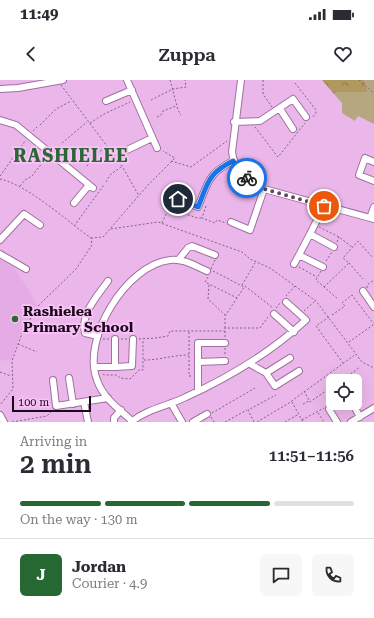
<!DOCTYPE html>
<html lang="en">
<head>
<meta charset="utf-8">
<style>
  :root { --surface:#fff; --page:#f7f7f7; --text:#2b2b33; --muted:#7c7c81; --line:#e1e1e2; --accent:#266832 }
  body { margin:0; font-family:"Roboto Serif",serif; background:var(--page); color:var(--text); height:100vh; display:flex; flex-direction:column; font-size:15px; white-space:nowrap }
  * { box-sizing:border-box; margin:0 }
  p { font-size:13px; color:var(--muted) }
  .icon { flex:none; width:22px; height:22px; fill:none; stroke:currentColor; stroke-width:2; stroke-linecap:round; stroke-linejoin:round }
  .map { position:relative; height:342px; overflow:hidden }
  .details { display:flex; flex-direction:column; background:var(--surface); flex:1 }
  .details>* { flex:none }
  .buttons { position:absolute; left:326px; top:294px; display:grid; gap:8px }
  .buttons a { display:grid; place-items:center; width:36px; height:36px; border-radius:6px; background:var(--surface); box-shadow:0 4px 16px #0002; font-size:20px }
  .scale { position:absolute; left:12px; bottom:10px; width:79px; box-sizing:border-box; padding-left:4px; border:2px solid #1a081a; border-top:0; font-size:11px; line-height:14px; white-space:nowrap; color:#1a081a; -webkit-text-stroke:3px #f9c3f8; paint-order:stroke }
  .pin { position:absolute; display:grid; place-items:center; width:34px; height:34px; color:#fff; margin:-17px; border:2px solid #fff; border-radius:50%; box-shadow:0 1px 4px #0007 }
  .courier { position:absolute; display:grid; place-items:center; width:40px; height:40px; margin:-20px; border:3px solid #1a73e8; border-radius:50%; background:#fff; color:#222; box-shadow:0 1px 5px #0007 }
  .summary em { font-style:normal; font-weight:600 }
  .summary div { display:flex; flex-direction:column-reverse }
  .summary { display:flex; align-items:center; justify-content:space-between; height:68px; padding:0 20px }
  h1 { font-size:26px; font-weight:600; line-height:30px }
  .bar { display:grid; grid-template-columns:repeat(4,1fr); gap:6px 4px; align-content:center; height:48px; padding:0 20px }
  .bar i { height:5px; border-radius:3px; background:var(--line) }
  .bar .current { background:var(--accent) }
  .bar p { grid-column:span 4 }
  .line { display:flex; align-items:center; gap:10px; padding:0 20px; border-top:1px solid var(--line) }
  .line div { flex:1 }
  .round { display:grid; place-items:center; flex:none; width:42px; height:42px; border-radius:6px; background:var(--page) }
  .status { display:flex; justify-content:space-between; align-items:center; height:28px; padding:0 20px; background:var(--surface); direction:ltr }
  .status svg { height:11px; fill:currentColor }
  header { display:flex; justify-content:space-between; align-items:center; height:52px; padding:0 20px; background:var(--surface); font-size:18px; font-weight:600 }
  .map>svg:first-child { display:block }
</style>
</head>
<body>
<div class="status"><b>11:49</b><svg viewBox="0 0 49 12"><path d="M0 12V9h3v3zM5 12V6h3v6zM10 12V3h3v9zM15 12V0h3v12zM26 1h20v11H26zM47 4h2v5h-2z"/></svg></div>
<header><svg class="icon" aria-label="back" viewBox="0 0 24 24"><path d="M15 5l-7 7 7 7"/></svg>Zuppa<svg class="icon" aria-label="heart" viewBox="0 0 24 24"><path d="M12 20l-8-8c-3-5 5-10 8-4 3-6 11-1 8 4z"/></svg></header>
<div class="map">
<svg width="374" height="342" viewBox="0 0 374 342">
  <defs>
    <pattern id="forest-crowns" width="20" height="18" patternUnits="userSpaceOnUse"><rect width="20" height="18" fill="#b1985f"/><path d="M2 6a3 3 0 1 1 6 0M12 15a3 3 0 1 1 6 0" fill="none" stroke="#8f7a4e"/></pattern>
  </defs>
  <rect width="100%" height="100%" fill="#ebb7ea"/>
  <path fill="#e5abe4" d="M0 178 13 186 30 212 37 227 22 251 11 281 0 280Z"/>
  <path fill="#b7a780" d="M364 0H374V44L358 36 355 41 342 33V23L334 14 336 12H368Z"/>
  <path fill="url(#forest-crowns)" d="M322 0H364L368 12H336L334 14Z"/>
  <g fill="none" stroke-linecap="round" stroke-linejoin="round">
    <g stroke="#a070a0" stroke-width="8">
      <path id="minor" d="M127 0 157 68
        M241 0 232 72C234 91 249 101 264 109L374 139
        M0 9 18 8 63 0
        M106 21 132 10
        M280 29 293 49
        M0 40 16 45 93 108
        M234 42 260 41 293 19 306 37
        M127 70 152 58
        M374 82 365 78 359 95 374 101
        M178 119 198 127C208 103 208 93 233 81
        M74 123 89 105
        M370 138 374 127
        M231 142 250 150 264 109
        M310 154 324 126
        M0 160 24 134 40 145
        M0 174 26 189
        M179 179 188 168 192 166 215 175
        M294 184 299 175
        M323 187 299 175 310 154 334 167
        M363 211 374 227
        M274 234 294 252
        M98 256 85 253C80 234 98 215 108 201
        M198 282 225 281
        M250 284 266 293 275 306 299 291
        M94 287H115V259
        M115 287 132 286 133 259
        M266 293 290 278
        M69 298 73 324
        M53 300 56 326 108 318
        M198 311V263H225
        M84 322 88 342
        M171 323 182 342
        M352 323 360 337
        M329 329 337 342
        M0 335 4 342
        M132 341C119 329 103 318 97 300 81 259 126 185 170 180 183 178 195 186 207 191
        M114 342V338L121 330
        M131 342C147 329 168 326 186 317 230 297 271 272 306 240L286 222
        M193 342 207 334
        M351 342 374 328"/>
    </g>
    <path stroke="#836083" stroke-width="1" stroke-dasharray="2 2" stroke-linecap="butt" d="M170 0 178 30 181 35
      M263 0V14L272 27
      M359 0 374 13
      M295 3 316 30V33L312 38
      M61 5 122 86 139 116
      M151 20 173 9 186 7 185 0
      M157 37 161 35 163 31 176 26
      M90 43 104 34 130 22
      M40 45 56 29 71 21
      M255 47 278 77 305 43
      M33 51 37 47
      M62 63 87 42
      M56 70 60 66
      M171 81 191 87 227 61
      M87 86 97 73 107 67
      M0 96 26 60
      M0 99C28 105 67 141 91 158L92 165 76 189 39 225 23 251 12 281 13 309 0 325
      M106 102 110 95 121 87
      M20 106 25 100 32 96 46 78
      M206 126 202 138 215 143 217 140 226 143
      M169 128 197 138H202
      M162 143 172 121
      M74 146 104 105
      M319 147 339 157 352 167
      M111 149 158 142 242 172 250 179 270 188 295 206 286 216
      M91 158 103 157 148 105 175 78 163 71
      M337 162 339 157
      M326 181 332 172
      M349 183 363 199
      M299 187 317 197
      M211 189 215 180
      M213 191 244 207
      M321 191 316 200 338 219
      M208 197 205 202 237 218
      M209 205 208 219 225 235
      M242 205 255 183
      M295 206 316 221 362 282 374 288
      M324 207 349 183 343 178 358 161 373 178
      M367 208V205L374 200
      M276 228 280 223
      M304 231 315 221
      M332 235 345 226 342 223 352 215 373 243
      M329 237 316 246 343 283
      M225 248V236L245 206 273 228
      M189 252V296H192
      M225 257V248H260L268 237
      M103 259H110
      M121 259H128
      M139 259 156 258 168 256 170 251H225
      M349 262 373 245 374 242
      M18 264 37 272
      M225 268V275
      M144 280C160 280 173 275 189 275
      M0 292 11 296
      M103 294 105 295H117L120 298 130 299 139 290H143V260
      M341 301 360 287
      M355 310 358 308
      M304 311 310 322 333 306
      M292 322 303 342
      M303 324 309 321
      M212 333 255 308
      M318 333 324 342
      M211 337 214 342
      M302 340 324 328
      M12 342 47 336 53 330
      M225 342 247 330
      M254 342 248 330 276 315
      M257 342 289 323 356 274
      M285 342 299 334"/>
    <use href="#minor" stroke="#fff" stroke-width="6"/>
  </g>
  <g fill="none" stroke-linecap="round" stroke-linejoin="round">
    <path stroke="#634563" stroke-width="4" stroke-dasharray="0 7.2" d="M247 98 264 109 324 126"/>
    <path stroke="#1a73e8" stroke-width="5" d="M178 119 198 127C208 103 208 93 233 81L239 90 247 98"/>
  </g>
  <circle fill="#266832" stroke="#f9c3f8" stroke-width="1.5" cx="15" cy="239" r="4"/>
  <g text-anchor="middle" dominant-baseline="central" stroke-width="3.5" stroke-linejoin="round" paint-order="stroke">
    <g font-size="14" font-weight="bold" fill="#1a081a" stroke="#f9c3f8" text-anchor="start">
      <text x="23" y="231">Rashielea<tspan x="23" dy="16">Primary School</tspan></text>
    </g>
    <g font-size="18" font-weight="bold" letter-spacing="1" fill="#2b6634" stroke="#f9c3f8">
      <text x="71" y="75">RASHIELEE</text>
    </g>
  </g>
</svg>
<div class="buttons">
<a><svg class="icon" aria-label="locate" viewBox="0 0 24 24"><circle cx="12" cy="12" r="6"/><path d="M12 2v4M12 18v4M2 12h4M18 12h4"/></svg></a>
</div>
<div class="scale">100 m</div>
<div class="pin" style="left:324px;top:126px;background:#ea580c"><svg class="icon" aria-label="bag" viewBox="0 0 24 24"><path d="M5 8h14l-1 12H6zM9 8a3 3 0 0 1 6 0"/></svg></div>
<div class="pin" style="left:178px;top:119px;background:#1f2937"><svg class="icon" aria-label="home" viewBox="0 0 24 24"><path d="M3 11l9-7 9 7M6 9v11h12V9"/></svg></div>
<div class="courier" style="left:247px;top:98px"><svg class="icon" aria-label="bike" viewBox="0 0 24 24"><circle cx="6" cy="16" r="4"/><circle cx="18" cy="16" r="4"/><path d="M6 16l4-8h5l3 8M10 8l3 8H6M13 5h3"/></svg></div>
</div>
<section class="details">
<div class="summary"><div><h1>2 min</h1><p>Arriving in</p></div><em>11:51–11:56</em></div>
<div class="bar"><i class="current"></i><i class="current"></i><i class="current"></i><i></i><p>On the way · 130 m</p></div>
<div class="line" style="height:72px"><b class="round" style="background:var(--accent);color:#fff">J</b><div><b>Jordan</b><p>Courier · 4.9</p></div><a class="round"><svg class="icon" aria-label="chat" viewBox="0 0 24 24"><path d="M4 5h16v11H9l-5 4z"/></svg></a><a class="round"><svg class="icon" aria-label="phone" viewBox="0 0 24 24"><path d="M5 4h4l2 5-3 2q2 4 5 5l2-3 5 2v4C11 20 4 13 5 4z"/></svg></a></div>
</section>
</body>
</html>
